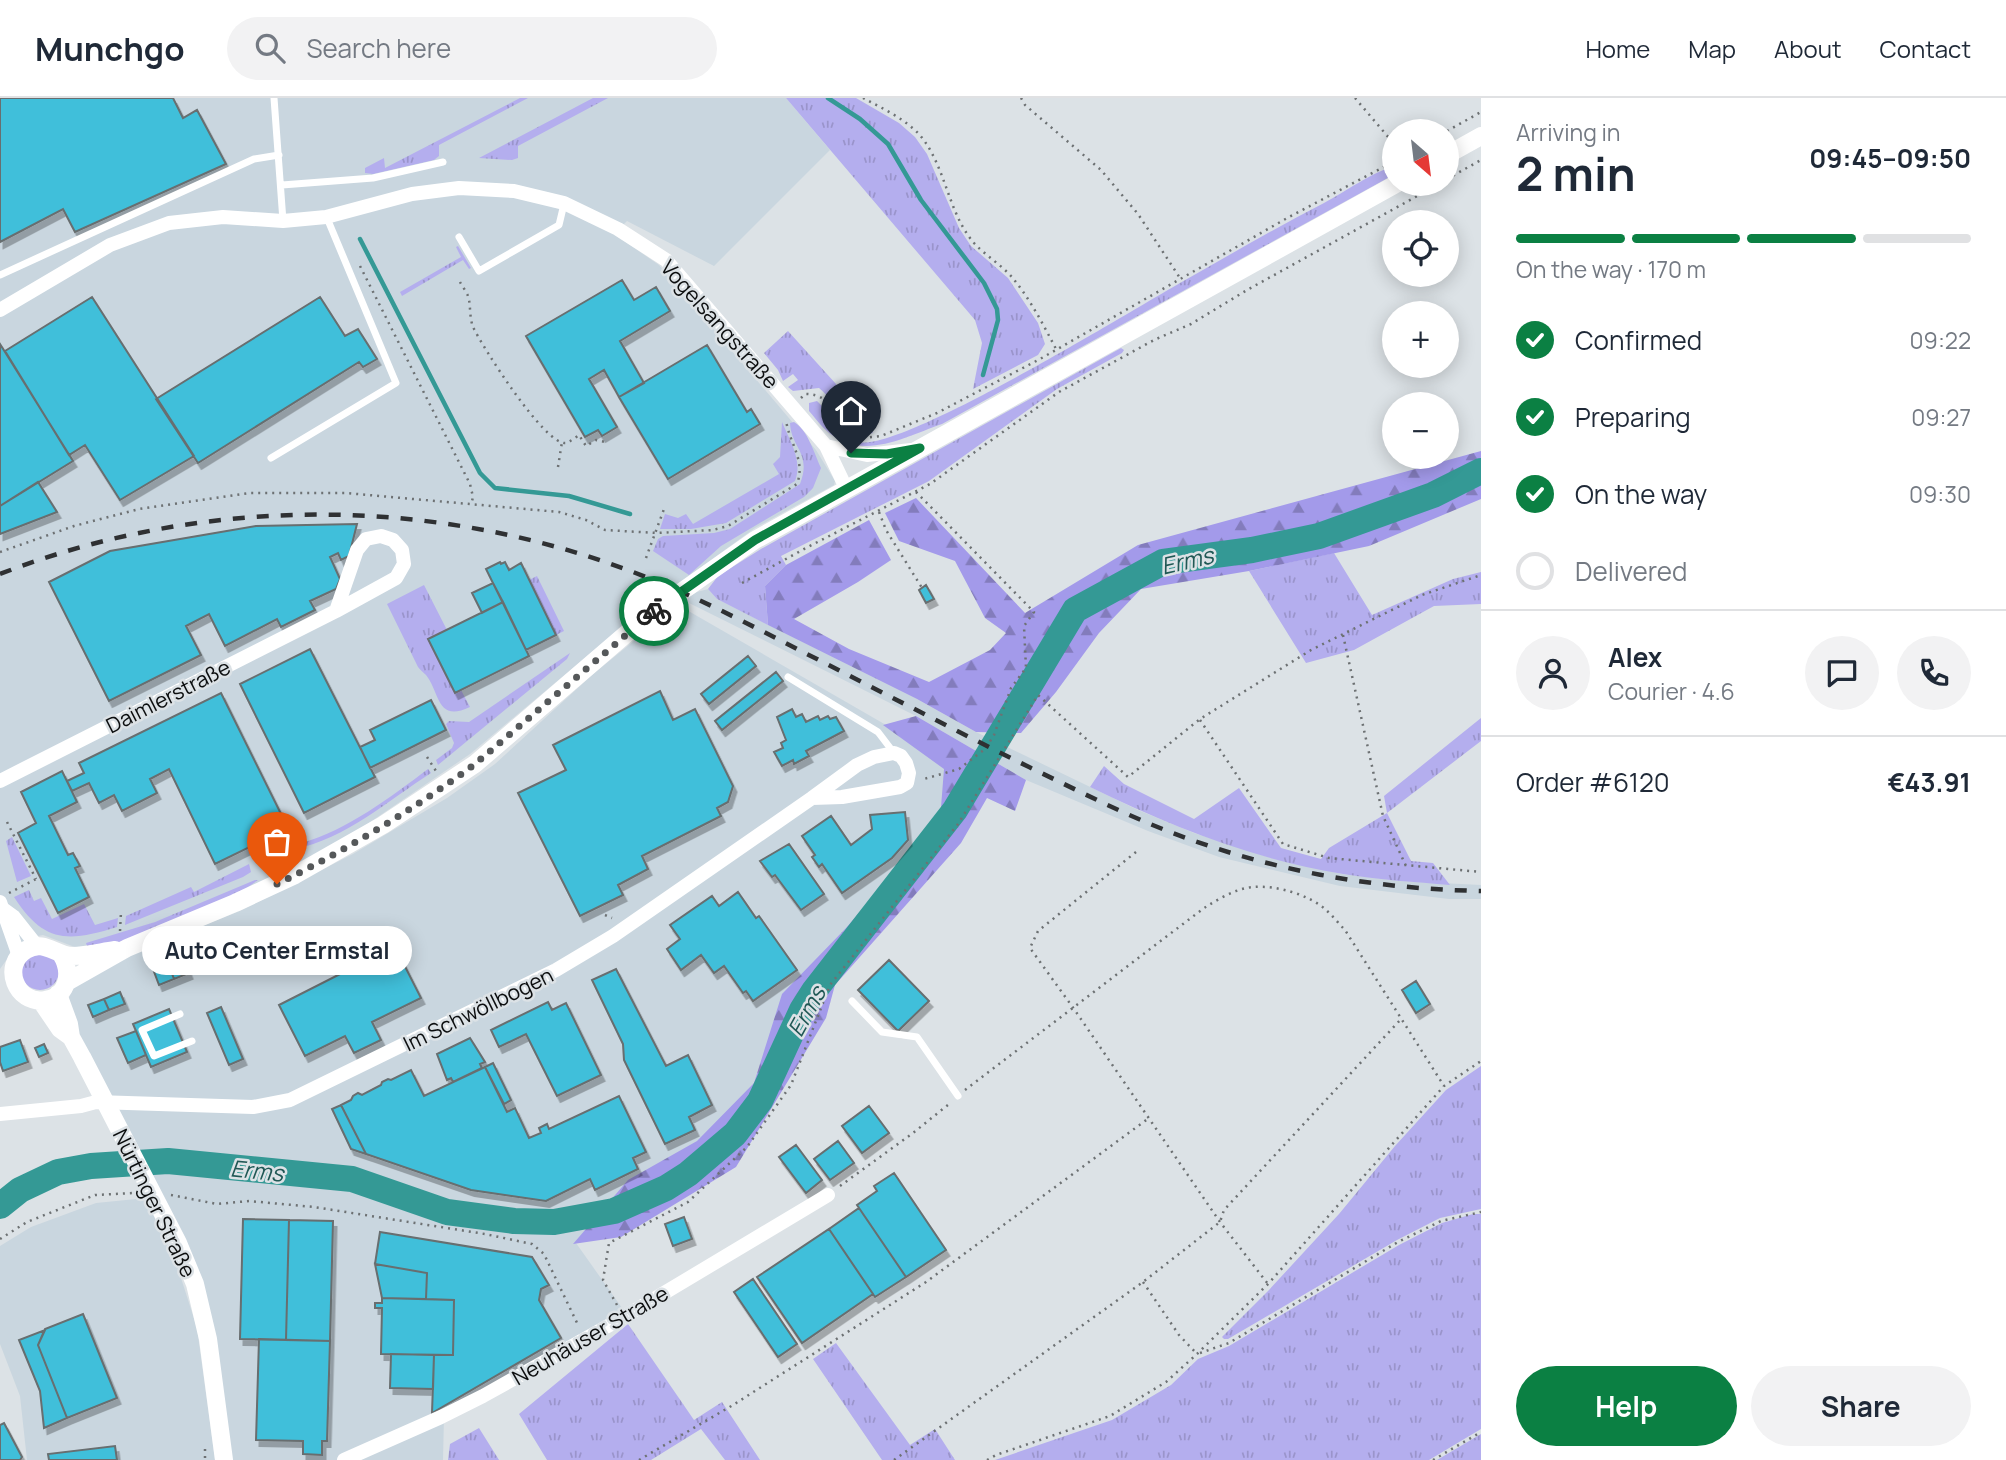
<!DOCTYPE html>
<html lang="en">
<head>
<meta charset="utf-8">
<style>
  :root { --surface:#fff; --page:#f2f2f3; --text:#1f2937; --muted:#747a83; --line:#e0e1e3; --accent:#0b8043 }
  body { margin:0; font-family:Manrope,sans-serif; background:var(--page); color:var(--text); height:100vh; display:flex; flex-direction:column; font-size:26px; white-space:nowrap }
  * { box-sizing:border-box; margin:0 }
  p { font-size:23px; color:var(--muted) }
  .icon { flex:none; width:38px; height:38px; fill:none; stroke:currentColor; stroke-width:2; stroke-linecap:round; stroke-linejoin:round }
  .map { position:relative; flex:1; overflow:hidden }
  .drawer { display:flex; flex-direction:column; background:var(--surface); width:525px }
  .drawer>* { flex:none }
  .needle { width:46px; rotate:152deg }
  .buttons { position:absolute; left:1382px; top:21px; display:grid; gap:14px }
  .buttons a { display:grid; place-items:center; width:77px; height:77px; border-radius:50%; background:var(--surface); box-shadow:0 4px 18px #0003; font-size:35px }
  .pin { position:absolute; display:grid; place-items:center; width:60px; height:60px; color:#fff; margin:-72px -30px; border-radius:50% 50% 50% 0; rotate:-45deg; box-shadow:0 0 7px #0007 }
  .pin .icon { rotate:45deg }
  .courier { position:absolute; display:grid; place-items:center; width:70px; height:70px; margin:-35px; border:5px solid #0b8043; border-radius:50%; background:#fff; color:#222; box-shadow:0 2px 9px #0007 }
  .bubble { position:absolute; height:49px; border-radius:24px; background:var(--surface); box-shadow:0 4px 18px #0003; font-size:23px; font-weight:700; line-height:49px; text-align:center }
  .summary em { font-style:normal; font-weight:700 }
  .summary div { display:flex; flex-direction:column-reverse }
  .summary { display:flex; align-items:center; justify-content:space-between; height:119px; padding:0 35px }
  h1 { font-size:46px; font-weight:700; line-height:52px }
  .bar { display:grid; grid-template-columns:repeat(4,1fr); gap:10px 7px; align-content:center; height:84px; padding:0 35px }
  .bar i { height:9px; border-radius:5px; background:var(--line) }
  .bar .on { background:var(--accent) }
  .bar p { grid-column:span 4 }
  .line { display:flex; align-items:center; gap:18px; padding:0 35px; border-top:2px solid var(--line) }
  .line div { flex:1 }
  .round { display:grid; place-items:center; flex:none; width:74px; height:74px; border-radius:37px; background:var(--page) }
  ol { padding:0 35px; list-style:none }
  li { display:flex; align-items:center; gap:21px; height:77px }
  li p { margin-inline-start:auto }
  li .icon { padding:7px; border-radius:50%; background:var(--accent); color:#fff; stroke-width:4 }
  li:last-child { color:var(--muted) }
  li i { width:38px; height:38px; border:4px solid var(--line); border-radius:50% }
  .cta { display:flex; gap:14px; margin-top:auto; padding:14px 35px }
  .cta a { flex:1; height:80px; border-radius:42px; background:var(--accent); color:#fff; font-size:28px; font-weight:700; line-height:80px; text-align:center }
  .cta a+a { background:var(--page); color:var(--text) }
  header { display:flex; align-items:center; gap:42px; box-sizing:border-box; height:98px; padding:0 35px; background:var(--surface); border-bottom:2px solid var(--line) }
  header strong { font-size:33px }
  nav { display:flex; gap:38px; margin-inline-start:auto; font-size:24px }
  .search { width:490px; height:63px; background:var(--page); display:flex; align-items:center; gap:18px; box-sizing:border-box; padding:0 24px; border-radius:38px; color:var(--muted); font-size:26px }
  main { display:flex; flex:1; min-height:0 }
  .map>svg:first-child { display:block }
</style>
</head>
<body>
<header>
<strong>Munchgo</strong>
<div class="search"><svg class="icon" aria-label="search" viewBox="0 0 24 24"><circle cx="10" cy="10" r="6"/><path d="M15 15l6 6"/></svg>Search here</div>
<nav><a>Home</a><a>Map</a><a>About</a><a>Contact</a></nav>
</header>
<main>
<div class="map">
<svg width="1481" height="1362" viewBox="0 0 1481 1362">
  <defs>
    <pattern id="grass-tufts" width="24" height="20" patternUnits="userSpaceOnUse" patternTransform="scale(1.75)"><rect width="24" height="20" fill="#b4aeee"/><path d="M3 7l-1-3M5 7V3M7 7l1-3M15 17l-1-3M17 17v-4M19 17l1-3" fill="none" stroke="#9a94cb"/></pattern>
    <pattern id="forest-firs" width="22" height="20" patternUnits="userSpaceOnUse" patternTransform="scale(1.75)"><rect width="22" height="20" fill="#a39aea"/><path d="M5 1l3.5 6h-7zM16 11l3.5 6h-7z" fill="#837cbc"/></pattern>
    <filter id="shadow"><feDropShadow dx="3.5" dy="6" stdDeviation="0" flood-color="#0004"/></filter>
  </defs>
  <rect width="100%" height="100%" fill="#dce2e6"/>
  <path fill="#c9d6df" d="M0 0H786L830 52 714 168 627 123 614 136 659 167 816 352 835 383 834 387 755 430 641 513 470 656 360 731 313 758 256 788 80 851 43 837 28 840 17 847 0 871Z
    M708 491 717 501 917 601 976 634 1138 712 1194 735 1268 759 1342 776 1401 783 1481 787V801H1449L1340 788 1219 759 1148 733 1026 682 916 618 683 502 697 494Z
    M678 507 893 631 947 670 942 721 757 984 700 1041 576 1145 627 1217 444 1319 443 1362H231L209 1227 69 916 67 906 70 897 75 888 102 869 242 812 353 756 447 700 495 666 592 577Z
    M146 1100 174 1158 197 1230 215 1362H27L20 1298 0 1246V1148L31 1129 96 1105Z"/>
  <path fill="url(#grass-tufts)" d="M520 0H528L439 47V58L434 62 373 76 365 75V70L384 60 385 70Z
    M593 0H608L518 48V60L512 62 479 60Z
    M786 0H856L899 25 915 39 927 56 959 130 971 148 1008 180 1038 225 1045 246 1038 257 973 291 982 245 975 222Z
    M1395 68V76L942 326C907 338 866 362 832 337 823 331 816 321 809 313V305L817 303C831 316 839 338 858 344 900 355 1131 213 1180 185 1228 158 1275 130 1324 105 1345 94 1372 74 1395 68Z
    M458 148 471 170 469 171 463 162 402 198 400 194 461 159 456 149Z
    M788 233 836 286 873 335C845 338 837 304 819 290L793 293 788 289 798 282 793 276 783 283 778 272 764 255Z
    M1121 250 1124 252 1122 255 1057 291 929 383 781 458 786 467 765 488 768 527 717 501 708 491 718 478 761 451Z
    M782 324C790 343 803 363 795 383L726 425 691 431H660L665 416 678 420 686 416 693 426 779 376 773 366 780 359Z
    M794 324C808 332 814 355 821 370L813 390 804 399 721 448 689 477 653 453 658 441 663 438 714 435 730 431 800 386C812 355 791 350 790 325Z
    M1334 455 1372 517 1453 481 1481 474V506L1434 508 1354 552 1306 565 1249 473Z
    M537 478 564 533 556 537 529 482Z
    M424 487 447 532 429 541 455 594 461 592 470 609C436 625 440 594 426 577 423 574 420 572 418 569L387 506Z
    M570 555 567 561 438 667 436 662 452 650 454 645 446 626 449 623 469 624Z
    M1481 620V643L1387 715 1411 763 1433 765 1450 787C1415 784 1379 782 1343 776 1255 762 1170 728 1090 689L1104 668 1124 686 1194 721 1239 690 1281 750 1321 761 1329 750 1387 715 1384 698Z
    M428 671 431 675C389 702 345 741 295 751L292 736 286 726 291 723 302 745C347 732 391 699 428 671Z
    M12 739 31 778 17 784 6 743Z
    M249 766 251 774 243 779 125 827 126 818 191 789 194 794Z
    M255 782H258L238 796 123 843 88 851 86 845 155 824Z
    M29 792 34 803 41 800 52 821 84 806 95 827 118 820 117 829C69 844 44 846 14 799Z
    M21 873a19 19 0 1 1 38 0a19 19 0 1 1-38 0Z
    M1481 968V1111L1440 1120 1397 1142 1228 1241H1224L1222 1239 1268 1193 1339 1116 1395 1048 1446 992Z
    M1473 1116H1481V1331L1429 1362H995L1112 1322 1171 1287 1198 1261 1229 1248 1399 1147 1442 1125Z
    M628 1226 694 1322 722 1304 760 1362H725L701 1331 651 1362H547L519 1316Z
    M836 1245 910 1347 935 1331 955 1362H882L813 1261Z
    M479 1330 499 1362H448L450 1346Z
    M1481 1336V1362H1437Z"/>
  <path fill="url(#forest-firs)" d="M1481 353V401L1369 448 1249 473 1141 491 1099 535 1056 594 1021 635 976 634 917 601 768 527 765 488 786 467 869 422 891 462 858 484 794 521 849 551 929 584 990 552 1006 535 985 520 955 463 899 443 885 415 916 400 1025 515 1138 447Z
    M916 618 1026 682 1015 713 987 700 961 745 835 887 826 920 736 1069 621 1139 573 1146 628 1082 697 1043 754 985 782 896 846 830 940 722 944 671 883 627Z"/>
  <g fill="none" stroke-linecap="round" stroke-linejoin="round">
    <path stroke="#349995" stroke-width="4.5" d="M828 0 860 21 888 46 921 102 984 185 997 211 998 222 983 277
      M360 141 480 375 495 390 569 398 630 416"/>
    <path stroke="#349995" stroke-width="26" d="M0 1108 20 1092 58 1074 91 1068 168 1063 352 1081 447 1114 514 1123 554 1124 614 1113 666 1090 688 1076 735 1036 760 1003 802 912 814 893 955 712 1075 512 1163 464 1252 452 1319 438 1433 397 1481 373"/>
  </g>
  <path fill="#3fbfda" stroke="#676e6f" stroke-width="2" filter="url(#shadow)" d="M0 0H173L183 20 197 12 226 66 75 134 63 111 0 144Z
    M622 182 634 202 656 189 670 213 620 243 644 285 619 299 604 272 589 281 617 329 602 338 598 332 585 339 526 238Z
    M92 199 194 358 120 402 85 347 69 357 5 253Z
    M320 199 345 238 358 231 377 261 363 269 359 264 198 365 156 301Z
    M0 246 73 363 0 408Z
    M707 247 747 314 751 311 760 326 668 381 619 299Z
    M38 384 57 414 0 436V408Z
    M357 426 349 458 341 462 338 455 330 459 340 481 336 491 310 503 315 512 281 529 277 521 225 548 209 516 186 528 201 557 109 603 49 484 110 453 256 428Z
    M500 464 501 466 505 464 509 472 521 465 556 537 526 552 486 471Z
    M493 485 503 504 482 515 472 495Z
    M926 487 934 501 926 505 919 492Z
    M503 504 529 558 455 595 428 541Z
    M310 551 375 679 304 715 240 586Z
    M748 558 756 568 709 606 701 596Z
    M776 574 783 583 722 632 715 623Z
    M660 593 673 622 695 611 733 688 728 704 717 710 721 718 642 758 648 771 618 787 623 797 580 818 518 695 566 672 553 647Z
    M221 595 288 730 215 766 169 671 150 681 157 695 122 713 114 697 99 705 89 685 72 693 67 683 84 675 79 665Z
    M431 602 446 632 370 670 360 649 375 642 370 632Z
    M792 611 796 619 802 616 806 624 818 618 820 622 828 618 830 621 836 619 844 633 806 653 809 658 794 666 793 662 782 668 774 654 783 650 781 645 786 642 777 619Z
    M62 673 77 704 49 718 68 757 73 755 80 768 75 770 89 799 58 815 18 735 36 725 21 694Z
    M905 714 908 742 892 760 842 795 822 766 819 769 812 759 815 757 802 738 831 718 851 747 872 731 870 717Z
    M789 746 824 796 801 812 775 777 772 779 760 763Z
    M738 794 756 820 759 818 797 872 753 903 746 893 743 895 724 868 714 875 701 857 681 872 667 851 680 841 670 827 712 798 719 808Z
    M223 834 232 856 218 861 209 839Z
    M209 839 218 861 204 867 195 845Z
    M390 839 421 900 372 924 381 942 354 955 345 938 305 958 279 907 354 869 350 860Z
    M180 852 189 875 174 881 165 857Z
    M165 857 174 881 159 887 150 863Z
    M889 862 929 903 898 933 858 892Z
    M616 871 666 968 688 957 712 1007 689 1019 695 1032 665 1046 624 962 623 946 592 882Z
    M1416 883 1430 906 1416 915 1402 892Z
    M120 894 125 906 109 912 104 901Z
    M104 901 109 912 93 919 88 907Z
    M548 904 552 912 566 905 601 977 557 998 526 936 499 949 491 932Z
    M221 909 243 961 229 967 207 915Z
    M169 911 187 954 151 969 133 926Z
    M136 933 146 957 128 965 117 940Z
    M470 940 485 964 480 966 482 970 453 984 451 980 447 982 437 956Z
    M20 942 28 964 3 973 0 964V949Z
    M44 946 48 955 39 959 35 950Z
    M493 965 511 1002 504 1006 485 969Z
    M485 969 507 1014 515 1010 529 1040 541 1035 539 1030 547 1026 549 1031 619 998 646 1054 633 1060 638 1071 595 1092 590 1081 546 1103 471 1092 366 1056 341 1007 351 1002 353 998 358 995 362 997 381 987 382 984 388 981 391 982 411 972 424 998Z
    M341 1007 366 1056 351 1051 332 1011Z
    M869 1008 889 1035 862 1055 842 1028Z
    M838 1043 854 1065 830 1082 814 1061Z
    M796 1047 822 1082 806 1095 779 1059Z
    M894 1075 946 1152 906 1179 857 1107 877 1093 874 1088Z
    M859 1110 906 1179 875 1199 829 1131Z
    M684 1119 692 1141 673 1148 665 1126Z
    M243 1121 289 1122 286 1242 240 1241Z
    M289 1122 333 1123 330 1243 286 1242Z
    M829 1131 873 1196 802 1245 757 1179Z
    M380 1134 532 1159 549 1187 541 1191 539 1202 561 1240 432 1315 434 1257H453L454 1202 426 1201 427 1175 375 1166Z
    M375 1166 427 1175 426 1201 382 1200Z
    M753 1181 797 1246 778 1259 734 1194Z
    M382 1200 454 1202 453 1257 381 1256 382 1210H375V1205H382Z
    M83 1216 117 1300 67 1320 38 1247 45 1231Z
    M45 1232 38 1247 67 1320 44 1330 40 1293 19 1242Z
    M259 1241 330 1243 327 1343H322V1357L303 1356V1343L256 1342Z
    M391 1256 434 1257 433 1291 390 1290Z
    M4 1325 22 1359 20 1362H0V1327Z
    M115 1348 117 1362H49L48 1356Z"/>
  <g fill="none" stroke-linecap="round" stroke-linejoin="round">
    <path stroke="#6d7173" stroke-width="2.5" stroke-dasharray="2 5" stroke-linecap="butt" d="M863 0C882 10 903 20 918 35 946 66 947 114 974 145 985 157 1000 166 1011 178 1029 199 1043 226 1056 251
      M1021 0 1025 7 1101 72 1138 116 1180 180
      M1355 0 1395 47
      M1447 33 1481 14
      M1447 81 1481 62
      M1417 86 1422 95
      M360 168 470 386 473 399 471 407
      M460 184C462 188 466 193 468 198 471 207 469 218 473 229 482 248 545 348 566 345 570 344 576 339 579 337L586 348 596 342 605 344
      M801 300 805 296C837 296 832 325 856 339
      M863 340 881 338 937 315 1040 261 1289 119 1395 63
      M558 369 562 344
      M916 394 1034 514 1024 528 1026 570 1011 590 994 637 985 651 959 671 924 681
      M879 414 886 432 922 490
      M0 454 74 428 139 411 249 395H346L559 414 586 422 605 432 657 435 713 432 728 428 797 386C806 362 789 345 786 322
      M646 460 664 411
      M742 485 806 450 930 386 1059 294 1154 242 1191 226 1247 192 1439 86
      M1343 537 1383 718 1406 768
      M1200 622 1283 746 1329 760 1481 774
      M427 659 436 673
      M7 724 36 781
      M1136 754 1038 833 1030 850 1074 911 1220 1124 1268 1186
      M9 795 40 779
      M605 817 612 820
      M120 833 121 814
      M965 992 1204 810C1219 801 1236 790 1254 789 1276 787 1310 797 1326 812 1333 818 1339 826 1345 832L1444 988
      M840 1088 913 1035 949 1006
      M171 1097 217 1106 249 1103 314 1109 485 1136 532 1146 544 1156 579 1229
      M0 1141 27 1124 95 1097 133 1095
      M1143 1184 1179 1237 1197 1256
      M617 1207 603 1182 609 1145 688 1104 747 1049 791 987 830 887 958 726 1038 597 1128 679 1200 621 1311 552 1422 497 1481 477
      M1200 1255 1229 1245 1398 1144 1441 1123 1481 1114
      M205 1351V1362
      M639 1362 733 1307 926 1184 1149 1020
      M894 1362 1143 1184 1220 1124 1224 1112 1402 920
      M987 1362 996 1357 1110 1318 1166 1284 1197 1256 1268 1186 1444 988 1481 963
      M1433 1362 1481 1334"/>
    <path stroke="#fff" stroke-width="7" d="M274 0 283 123
      M282 87 373 80 443 64
      M459 139 479 173 559 127 564 106
      M0 177 254 61 279 57
      M271 360 396 285 327 120
      M788 579 878 634 894 655
      M852 903 882 934 917 939 958 998
      M180 916 142 932 154 958 192 943"/>
    <path stroke="#fff" stroke-width="14" d="M0 212 110 147 169 125 223 119 283 123 326 119 412 96 459 90 514 93 564 105 618 131 666 162 826 348 846 390
      M826 348 867 357 911 352
      M0 683 336 513 396 480 404 466 402 452 393 442 381 438 366 441 357 452 336 513
      M0 804 19 858
      M3 811 14 819 37 848
      M0 1016 81 1008 96 1004 253 1009 290 1002 556 872 613 838 812 700 857 667 874 659 894 655 901 658 906 665 909 675 907 685 900 689 842 699 812 700
      M344 1362 441 1319 483 1298 624 1219 828 1097"/>
    <path stroke="#fff" stroke-width="18" d="M1447 57 1481 38
      M61 856C72 873 69 899 45 902 16 907 1 867 26 852 44 841 55 857 72 858 86 858 101 854 115 852
      M67 884 127 850 235 805 295 777 383 727 475 666 647 518 755 442 1396 86
      M58 896 69 926 71 939
      M41 903 60 931 71 939 82 959 178 1145 195 1186 208 1241 224 1362"/>
    <path stroke="#2f3133" stroke-width="4.5" stroke-dasharray="12 12" stroke-linecap="butt" d="M0 476C209 395 443 397 651 481 705 503 756 530 807 556 882 594 956 633 1031 670 1083 695 1135 722 1189 741 1283 775 1381 791 1481 793"/>
  </g>
  <g fill="none" stroke-linecap="round" stroke-linejoin="round">
    <path stroke="#55585a" stroke-width="7" stroke-dasharray="0 12.6" d="M277 786C346 752 413 712 475 666L654 513"/>
    <path stroke="#0b8043" stroke-width="9" d="M654 513 755 442 920 350 887 356 851 355"/>
  </g>
  <g text-anchor="middle" dominant-baseline="central" stroke-width="5" stroke-linejoin="round" paint-order="stroke">
    <g font-size="21" fill="#0c0e0f" stroke="#dce2e6">
      <text transform="translate(720 226) rotate(48)">Vogelsangstraße</text>
      <text transform="translate(168 598) rotate(-27)">Daimlerstraße</text>
      <text transform="translate(478 911) rotate(-26)">Im Schwöllbogen</text>
      <text transform="translate(155 1105) rotate(64)">Nürtinger Straße</text>
      <text transform="translate(590 1237) rotate(-30)">Neuhäuser Straße</text>
    </g>
    <g font-size="23" font-style="italic" fill="#205855" stroke="#dce2e6">
      <text transform="translate(1187 462) rotate(-13)">Erms</text>
      <text transform="translate(806 913) rotate(-61)">Erms</text>
      <text transform="translate(257 1072) rotate(6)">Erms</text>
    </g>
  </g>
</svg>
<div class="buttons">
<a><svg class="needle" viewBox="-14 -14 28 28"><path d="M0-13l5 13h-10z" fill="#e53935"/><path d="M0 13l5-13h-10z" fill="#747a83"/></svg></a>
<a><svg class="icon" aria-label="locate" viewBox="0 0 24 24"><circle cx="12" cy="12" r="6"/><path d="M12 2v4M12 18v4M2 12h4M18 12h4"/></svg></a>
<a>+</a>
<a>−</a>
</div>
<div class="pin" style="left:277px;top:786px;background:#ea580c"><svg class="icon" aria-label="bag" viewBox="0 0 24 24"><path d="M5 8h14l-1 12H6zM9 8a3 3 0 0 1 6 0"/></svg></div>
<div class="pin" style="left:851px;top:355px;background:#1f2937"><svg class="icon" aria-label="home" viewBox="0 0 24 24"><path d="M3 11l9-7 9 7M6 9v11h12V9"/></svg></div>
<div class="courier" style="left:654px;top:513px"><svg class="icon" aria-label="bike" viewBox="0 0 24 24"><circle cx="6" cy="16" r="4"/><circle cx="18" cy="16" r="4"/><path d="M6 16l4-8h5l3 8M10 8l3 8H6M13 5h3"/></svg></div>
<div class="bubble" style="left:142px;top:828px;width:270px">Auto Center Ermstal</div>
</div>
<section class="drawer">
<div class="summary"><div><h1>2 min</h1><p>Arriving in</p></div><em>09:45–09:50</em></div>
<div class="bar"><i class="on"></i><i class="on"></i><i class="on"></i><i></i><p>On the way · 170 m</p></div>
<ol>
<li><svg class="icon" aria-label="check" viewBox="0 0 24 24"><path d="M5 12l5 5 9-10"/></svg>Confirmed<p>09:22</p></li>
<li><svg class="icon" aria-label="check" viewBox="0 0 24 24"><path d="M5 12l5 5 9-10"/></svg>Preparing<p>09:27</p></li>
<li><svg class="icon" aria-label="check" viewBox="0 0 24 24"><path d="M5 12l5 5 9-10"/></svg>On the way<p>09:30</p></li>
<li><i></i>Delivered</li>
</ol>
<div class="line" style="height:126px"><a class="round"><svg class="icon" aria-label="person" viewBox="0 0 24 24"><circle cx="12" cy="8" r="4"/><path d="M4 21q1-7 8-7t8 7"/></svg></a><div><b>Alex</b><p>Courier · 4.6</p></div><a class="round"><svg class="icon" aria-label="chat" viewBox="0 0 24 24"><path d="M4 5h16v11H9l-5 4z"/></svg></a><a class="round"><svg class="icon" aria-label="phone" viewBox="0 0 24 24"><path d="M5 4h4l2 5-3 2q2 4 5 5l2-3 5 2v4C11 20 4 13 5 4z"/></svg></a></div>
<div class="line" style="height:91px"><div>Order #6120</div><b>€43.91</b></div>
<div class="cta"><a>Help</a><a>Share</a></div>
</section>
</main>
</body>
</html>
